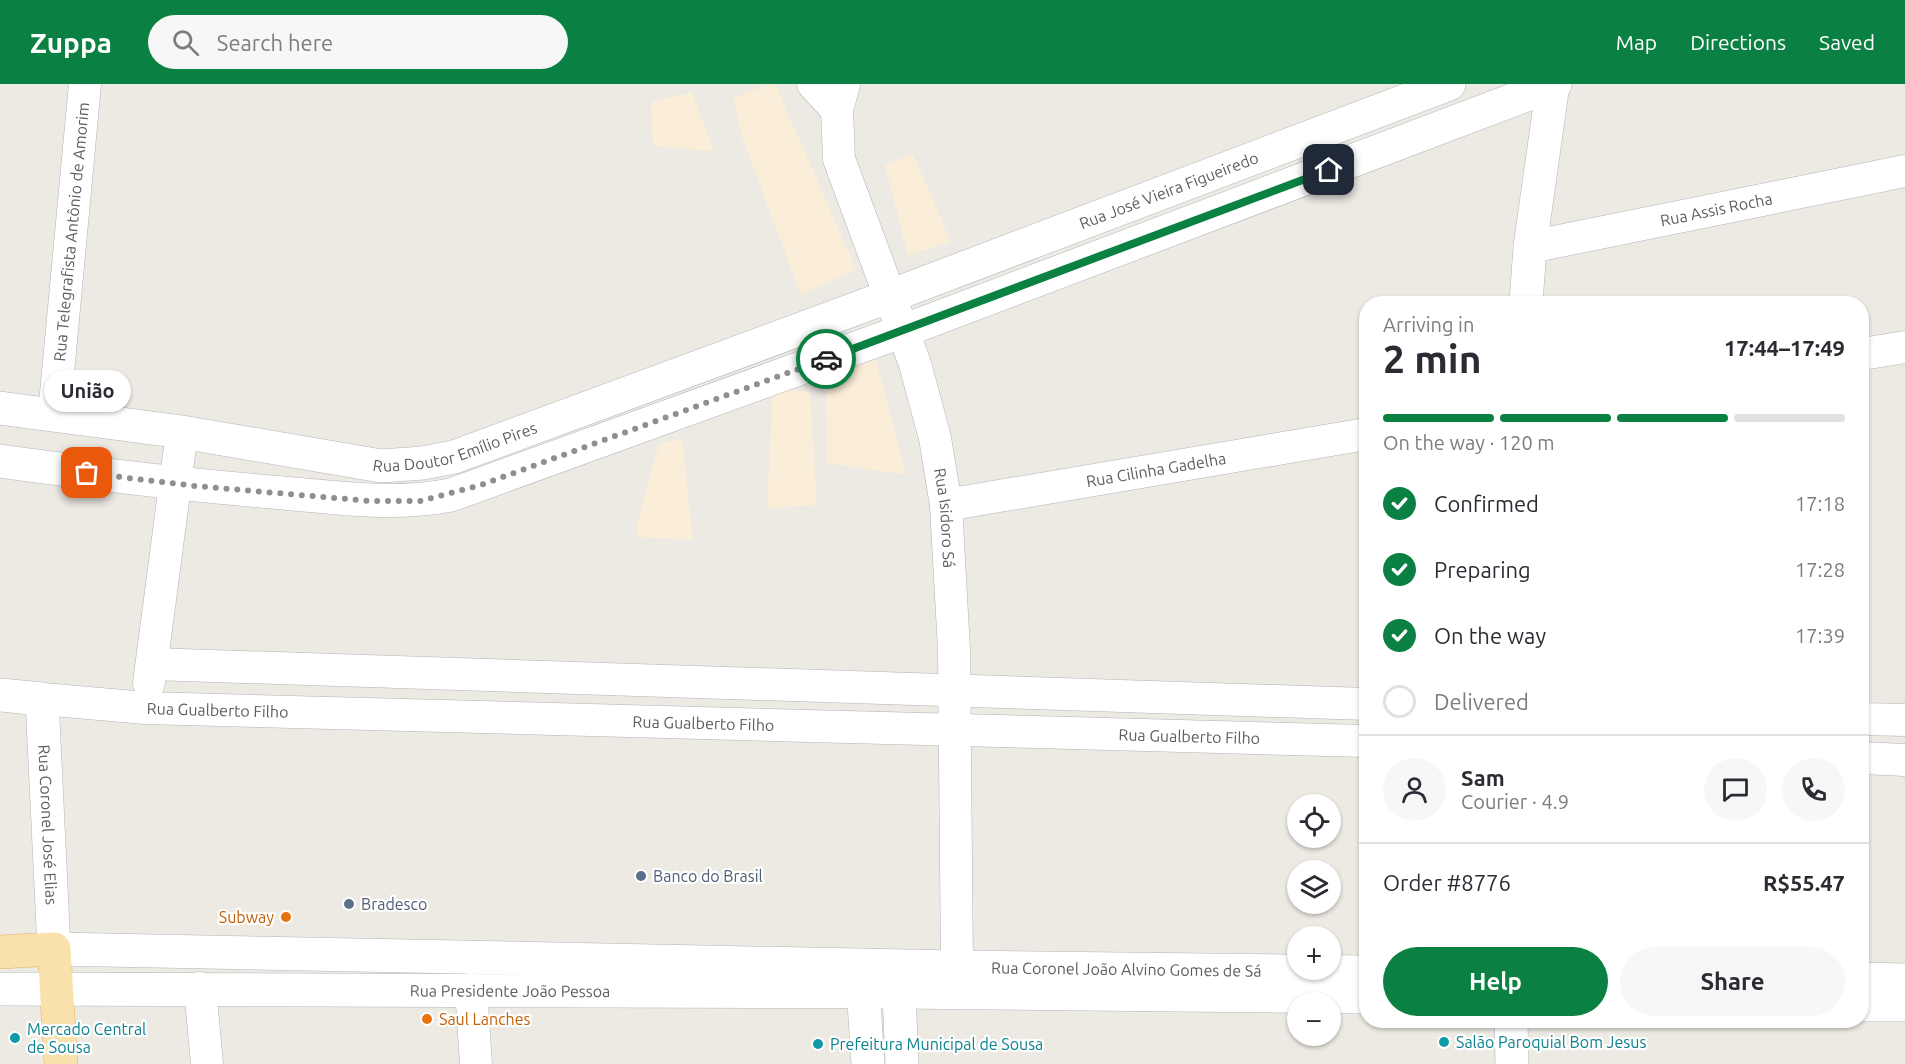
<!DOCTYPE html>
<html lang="en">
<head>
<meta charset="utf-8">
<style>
  :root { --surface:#fff; --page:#f7f7f7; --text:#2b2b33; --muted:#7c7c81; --line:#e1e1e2; --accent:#0b8043 }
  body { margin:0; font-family:Ubuntu,sans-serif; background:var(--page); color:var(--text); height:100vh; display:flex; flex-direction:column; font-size:22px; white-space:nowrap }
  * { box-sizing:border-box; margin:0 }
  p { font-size:20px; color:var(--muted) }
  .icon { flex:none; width:33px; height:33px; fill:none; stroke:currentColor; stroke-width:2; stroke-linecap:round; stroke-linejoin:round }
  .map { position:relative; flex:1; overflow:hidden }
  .sheet { position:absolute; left:1359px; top:212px; width:510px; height:732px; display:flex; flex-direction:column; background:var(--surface); border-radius:24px; box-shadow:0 2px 4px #0004 }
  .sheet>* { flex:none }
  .buttons { position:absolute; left:1287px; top:710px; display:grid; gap:12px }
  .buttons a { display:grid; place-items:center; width:54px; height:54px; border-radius:50%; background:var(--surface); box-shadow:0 2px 4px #0004; font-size:30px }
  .pin { position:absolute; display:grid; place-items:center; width:51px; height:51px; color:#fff; margin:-26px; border-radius:12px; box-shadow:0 3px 9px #0006 }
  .courier { position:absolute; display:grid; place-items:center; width:60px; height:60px; margin:-30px; border:4px solid #0b8043; border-radius:50%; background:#fff; color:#222; box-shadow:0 2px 8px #0007 }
  .bubble { position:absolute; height:42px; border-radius:21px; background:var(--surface); box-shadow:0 2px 4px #0004; font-size:20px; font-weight:600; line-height:42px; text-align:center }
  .head em { font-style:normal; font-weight:600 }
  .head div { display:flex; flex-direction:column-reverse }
  .head { display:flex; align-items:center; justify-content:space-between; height:102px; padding:0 24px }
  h1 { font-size:39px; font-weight:600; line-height:45px }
  .bar { display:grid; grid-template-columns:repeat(4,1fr); gap:9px 6px; align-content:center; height:72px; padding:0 24px }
  .bar i { height:8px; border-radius:4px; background:var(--line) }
  .bar .current { background:var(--accent) }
  .bar p { grid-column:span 4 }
  .line { display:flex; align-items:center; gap:15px; padding:0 24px; border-top:2px solid var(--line) }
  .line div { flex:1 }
  .round { display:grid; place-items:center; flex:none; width:63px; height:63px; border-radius:32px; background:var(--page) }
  ol { padding:0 24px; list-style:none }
  li { display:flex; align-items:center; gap:18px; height:66px }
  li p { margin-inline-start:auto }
  li .icon { padding:6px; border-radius:50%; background:var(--accent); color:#fff; stroke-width:4 }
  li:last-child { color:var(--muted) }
  li i { width:33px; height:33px; border:3px solid var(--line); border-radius:50% }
  .primary-button { display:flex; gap:12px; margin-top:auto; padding:12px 24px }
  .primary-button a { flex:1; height:69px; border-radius:36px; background:var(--accent); color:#fff; font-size:24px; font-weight:600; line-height:69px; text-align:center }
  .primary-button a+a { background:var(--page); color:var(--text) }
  header { display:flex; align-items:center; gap:36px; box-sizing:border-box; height:84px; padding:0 30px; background:var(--accent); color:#fff }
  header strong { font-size:28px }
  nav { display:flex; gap:33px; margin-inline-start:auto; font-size:21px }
  .search { width:420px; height:54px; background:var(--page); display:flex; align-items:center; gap:15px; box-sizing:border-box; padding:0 21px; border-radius:33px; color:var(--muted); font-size:22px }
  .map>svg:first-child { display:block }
</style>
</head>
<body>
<header>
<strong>Zuppa</strong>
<div class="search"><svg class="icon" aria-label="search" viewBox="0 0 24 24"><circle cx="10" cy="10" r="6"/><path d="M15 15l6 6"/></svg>Search here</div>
<nav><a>Map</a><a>Directions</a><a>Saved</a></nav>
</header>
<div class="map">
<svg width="1905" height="980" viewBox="0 0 1905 980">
  <rect width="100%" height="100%" fill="#ede9e3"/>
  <path fill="#fbeed9" d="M769 0H775L856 185 801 211 742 53 733 14Z
    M692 8 714 67 653 62 651 18Z
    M913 70 951 158 908 171 885 81Z
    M874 269 906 391 827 379 826 290Z
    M773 304 810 308 817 421 767 424Z
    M682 355 693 456 638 453 636 444 659 360Z"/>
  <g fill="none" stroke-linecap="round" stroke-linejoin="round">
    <g stroke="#b0b4b7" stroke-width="33">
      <g id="street">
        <path d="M813 0 837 26"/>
        <path id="s1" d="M844 0 837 26 839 75 915 280 935 354 946 421 954 566 957 883"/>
        <path id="s2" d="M1530 163 1905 87"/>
        <path d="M1862 270 1905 263"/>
        <path id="s3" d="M54 331 85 0"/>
        <path id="s4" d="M946 421 1366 350"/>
        <path d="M152 580 1366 620"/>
        <path d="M149 599 182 348"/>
        <path id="s5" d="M42 615 146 624 1366 657"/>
        <path d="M1862 635 1905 636"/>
        <path d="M1862 674 1905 676"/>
        <path d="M200 904 207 980"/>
        <path d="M471 905 476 980"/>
      </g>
    </g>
    <g stroke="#b2b6b9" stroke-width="34">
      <g id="secondary">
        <path d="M1526 219 1530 163 1553 0"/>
        <path id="s6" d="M0 324 182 348 381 382 423 379 454 373 890 212 1449 0"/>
        <path d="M0 377C94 390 188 401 283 409 340 414 395 422 451 411L903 247 1555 0"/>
        <path id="s7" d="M0 611 42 615 54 865 957 883 1366 888"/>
        <path d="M898 886 902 980"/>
        <path d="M862 888 868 980"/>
        <path d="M1862 895 1905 896"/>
        <path id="s8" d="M0 905 899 908 1366 913"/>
        <path d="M1862 921H1905"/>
        <path d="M1511 936 1512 980"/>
      </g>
    </g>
    <g stroke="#e7ae61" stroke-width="34">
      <path id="primary" d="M0 868 54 865 61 980"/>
    </g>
    <use href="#street" stroke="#fff" stroke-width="32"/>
    <use href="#secondary" stroke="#fff" stroke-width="33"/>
    <use href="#primary" stroke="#f9e1ab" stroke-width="33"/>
  </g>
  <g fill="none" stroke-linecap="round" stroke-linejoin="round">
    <path stroke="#8e8f8f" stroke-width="6" stroke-dasharray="0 10.8" d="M87 389 195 402 370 417H420L481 401 826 275"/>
    <path stroke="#0b8043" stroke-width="8" d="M826 275 1329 86"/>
  </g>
  <g fill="#5c6f8a" stroke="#fff" stroke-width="2">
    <circle cx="641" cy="792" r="6"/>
    <circle cx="349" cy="820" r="6"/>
  </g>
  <g fill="#e8710a" stroke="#fff" stroke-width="2">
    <circle cx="286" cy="833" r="6"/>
    <circle cx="427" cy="935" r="6"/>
  </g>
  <g fill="#0f9aa8" stroke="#fff" stroke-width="2">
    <circle cx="15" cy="954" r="6"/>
    <circle cx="1444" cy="958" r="6"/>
    <circle cx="818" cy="960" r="6"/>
  </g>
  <g text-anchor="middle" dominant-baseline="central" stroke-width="4.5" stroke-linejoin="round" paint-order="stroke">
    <g font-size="16" fill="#5b5f62" stroke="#fff">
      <text stroke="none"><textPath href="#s6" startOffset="1222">Rua José Vieira Figueiredo</textPath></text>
      <text stroke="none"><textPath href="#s2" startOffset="190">Rua Assis Rocha</textPath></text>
      <text stroke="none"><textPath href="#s3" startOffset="184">Rua Telegrafista Antônio de Amorim</textPath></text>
      <text stroke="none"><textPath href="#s6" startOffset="462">Rua Doutor Emílio Pires</textPath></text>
      <text stroke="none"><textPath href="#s4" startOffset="213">Rua Cilinha Gadelha</textPath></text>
      <text stroke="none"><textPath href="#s1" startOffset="452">Rua Isidoro Sá</textPath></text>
      <text stroke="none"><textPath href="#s5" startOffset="176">Rua Gualberto Filho</textPath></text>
      <text stroke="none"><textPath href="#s5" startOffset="662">Rua Gualberto Filho</textPath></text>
      <text stroke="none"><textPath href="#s5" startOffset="1148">Rua Gualberto Filho</textPath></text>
      <text stroke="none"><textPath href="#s7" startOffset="168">Rua Coronel José Elias</textPath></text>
      <text stroke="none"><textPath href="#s7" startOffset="1365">Rua Coronel João Alvino Gomes de Sá</textPath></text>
      <text stroke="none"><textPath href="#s8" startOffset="510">Rua Presidente João Pessoa</textPath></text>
    </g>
    <g font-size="16" fill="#4e5e75" stroke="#fff" text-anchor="start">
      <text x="653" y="792">Banco do Brasil</text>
      <text x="361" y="820">Bradesco</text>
    </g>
    <g font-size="16" fill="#c56008" stroke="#fff" text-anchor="end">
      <text x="274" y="833">Subway</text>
      <text x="439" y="935" text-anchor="start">Saul Lanches</text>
    </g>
    <g font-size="16" fill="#0d838f" stroke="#fff" text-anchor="start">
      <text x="27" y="945">Mercado Central<tspan x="27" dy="18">de Sousa</tspan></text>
      <text x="1456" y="958">Salão Paroquial Bom Jesus</text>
      <text x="830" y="960">Prefeitura Municipal de Sousa</text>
    </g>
  </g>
</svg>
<div class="buttons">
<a><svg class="icon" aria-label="locate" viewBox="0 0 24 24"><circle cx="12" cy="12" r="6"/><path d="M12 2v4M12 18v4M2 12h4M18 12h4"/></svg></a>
<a><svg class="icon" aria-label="layers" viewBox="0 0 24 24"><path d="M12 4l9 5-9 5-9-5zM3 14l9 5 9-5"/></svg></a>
<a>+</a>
<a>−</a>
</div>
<div class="pin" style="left:87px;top:389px;background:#ea580c"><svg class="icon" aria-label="bag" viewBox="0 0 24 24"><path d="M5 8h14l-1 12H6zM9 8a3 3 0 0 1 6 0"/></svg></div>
<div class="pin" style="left:1329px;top:86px;background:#1f2937"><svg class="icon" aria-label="home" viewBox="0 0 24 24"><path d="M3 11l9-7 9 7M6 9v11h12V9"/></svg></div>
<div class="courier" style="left:826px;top:275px"><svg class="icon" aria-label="car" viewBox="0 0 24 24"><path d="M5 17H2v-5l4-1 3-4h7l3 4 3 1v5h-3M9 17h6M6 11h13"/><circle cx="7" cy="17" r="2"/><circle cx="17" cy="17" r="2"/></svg></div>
<div class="bubble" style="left:44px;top:286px;width:87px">União</div>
<section class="sheet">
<div class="head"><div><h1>2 min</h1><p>Arriving in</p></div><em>17:44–17:49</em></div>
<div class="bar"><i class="current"></i><i class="current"></i><i class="current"></i><i></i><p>On the way · 120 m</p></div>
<ol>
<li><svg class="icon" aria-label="check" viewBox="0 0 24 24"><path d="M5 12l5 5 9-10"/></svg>Confirmed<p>17:18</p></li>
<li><svg class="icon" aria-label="check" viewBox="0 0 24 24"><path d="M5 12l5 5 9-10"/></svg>Preparing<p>17:28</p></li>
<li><svg class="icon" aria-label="check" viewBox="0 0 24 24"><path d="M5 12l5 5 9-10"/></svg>On the way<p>17:39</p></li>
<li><i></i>Delivered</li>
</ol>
<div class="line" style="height:108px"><a class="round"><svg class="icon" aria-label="person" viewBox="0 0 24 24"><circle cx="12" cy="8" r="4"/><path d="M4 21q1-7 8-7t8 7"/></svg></a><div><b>Sam</b><p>Courier · 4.9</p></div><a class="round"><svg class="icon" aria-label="chat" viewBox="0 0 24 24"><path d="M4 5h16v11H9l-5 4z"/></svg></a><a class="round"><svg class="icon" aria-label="phone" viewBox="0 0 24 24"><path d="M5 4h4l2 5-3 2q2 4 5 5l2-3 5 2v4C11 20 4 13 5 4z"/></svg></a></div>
<div class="line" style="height:78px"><div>Order #8776</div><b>R$55.47</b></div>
<div class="primary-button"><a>Help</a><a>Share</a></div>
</section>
</div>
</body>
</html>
